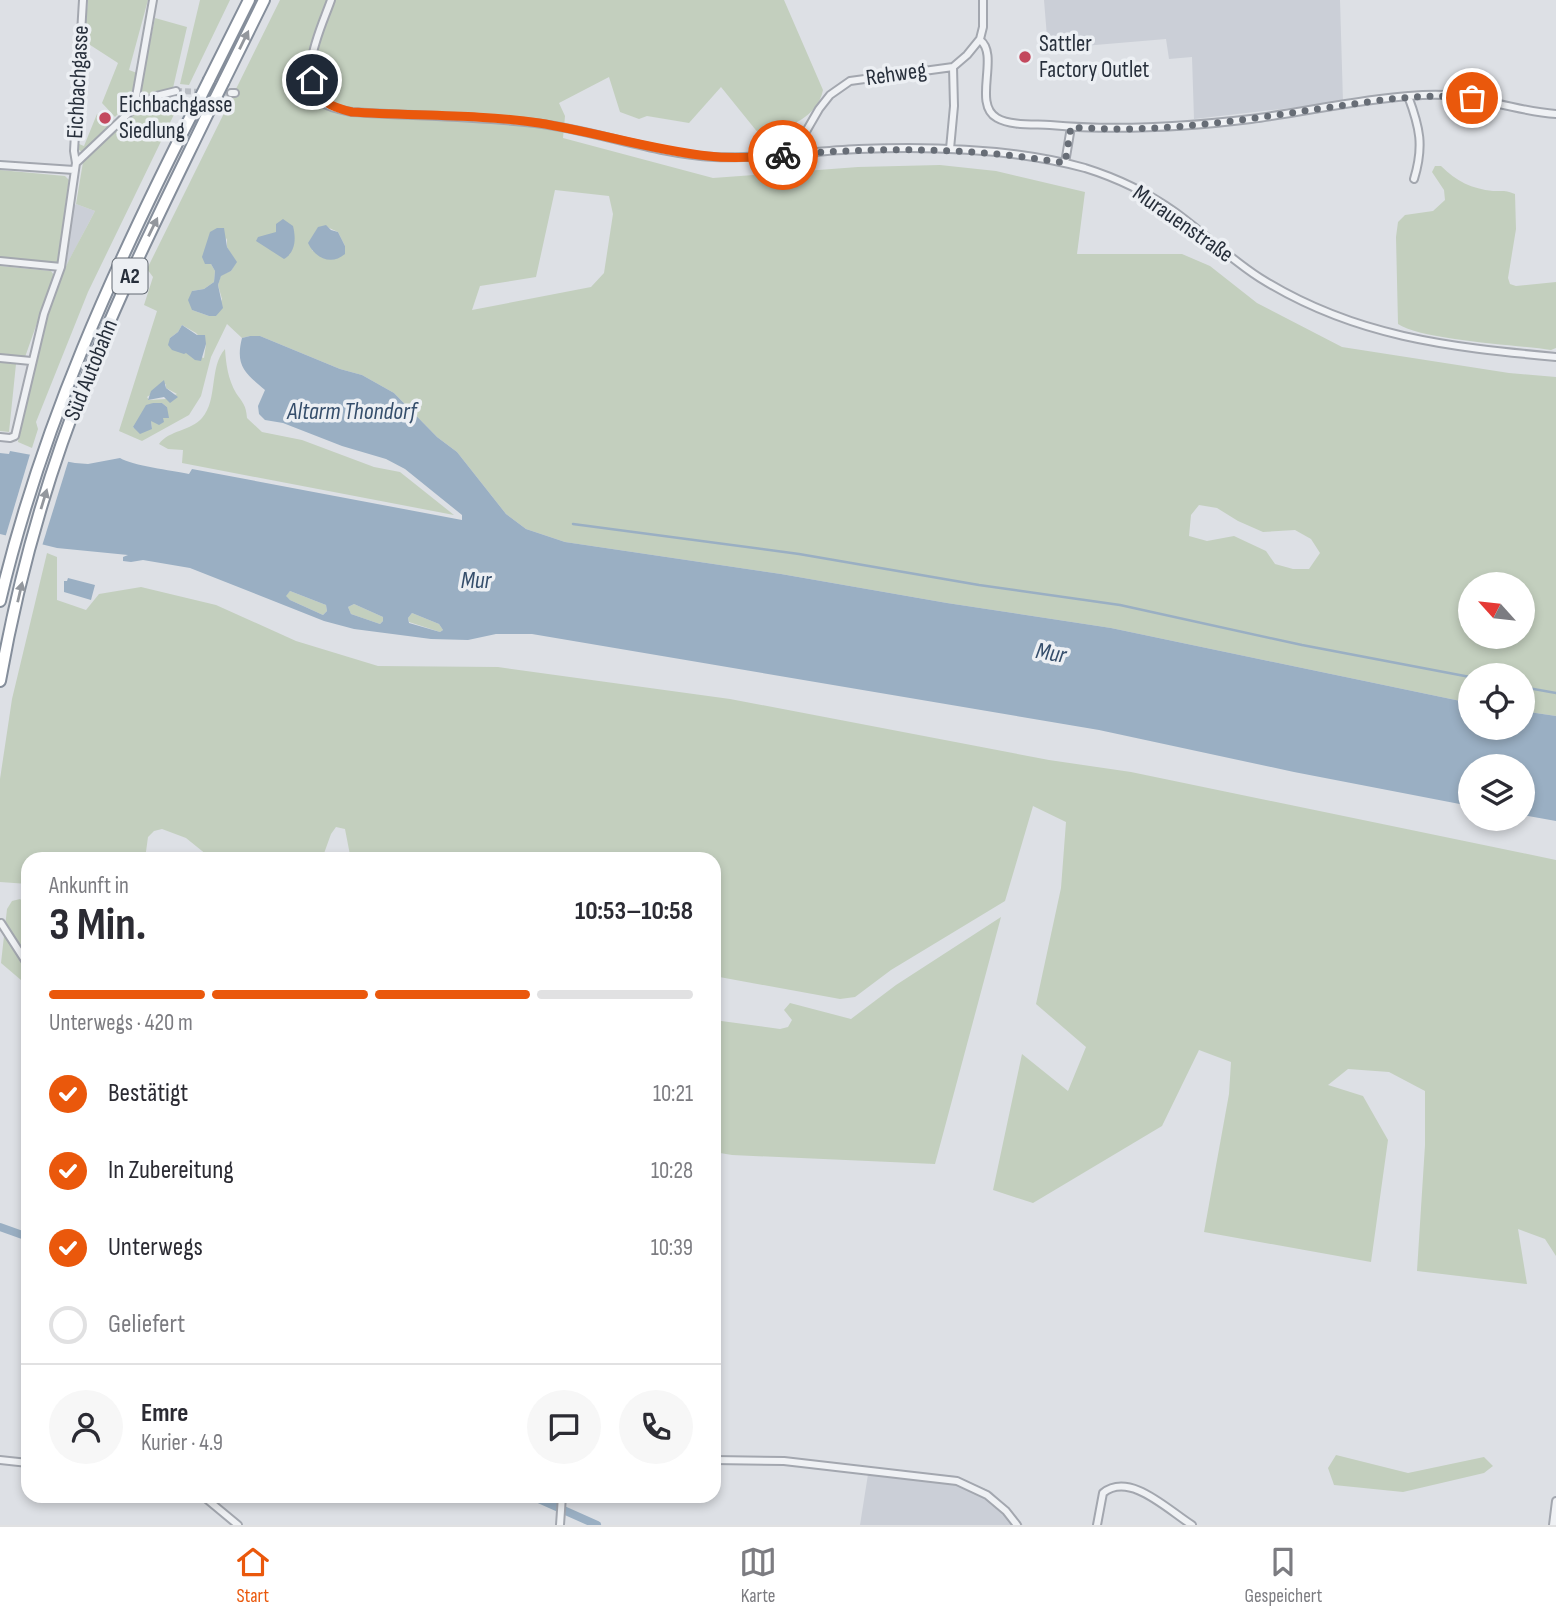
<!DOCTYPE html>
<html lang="de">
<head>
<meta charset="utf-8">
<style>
  :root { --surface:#fff; --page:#f7f7f7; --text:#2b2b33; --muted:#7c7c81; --line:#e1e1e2; --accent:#ea580c }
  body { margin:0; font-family:"Sofia Sans Condensed",sans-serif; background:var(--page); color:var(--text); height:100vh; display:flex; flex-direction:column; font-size:26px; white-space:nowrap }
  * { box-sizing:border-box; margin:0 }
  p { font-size:23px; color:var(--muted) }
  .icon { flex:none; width:38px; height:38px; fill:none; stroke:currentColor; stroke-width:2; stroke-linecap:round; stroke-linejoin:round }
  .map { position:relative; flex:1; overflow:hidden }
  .details { position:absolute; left:21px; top:852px; width:700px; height:651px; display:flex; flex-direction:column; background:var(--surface); border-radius:21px; box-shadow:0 4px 10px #0003 }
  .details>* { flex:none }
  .needle { width:46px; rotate:297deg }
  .tools { position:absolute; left:1458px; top:572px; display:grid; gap:14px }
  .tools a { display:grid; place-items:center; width:77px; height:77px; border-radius:50%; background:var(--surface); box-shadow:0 4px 10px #0003; font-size:35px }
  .pin { position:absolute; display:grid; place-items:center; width:60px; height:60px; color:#fff; margin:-30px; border:4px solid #fff; border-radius:50%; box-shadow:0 2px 7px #0007 }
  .courier { position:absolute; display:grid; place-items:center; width:70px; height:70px; margin:-35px; border:5px solid #ea580c; border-radius:50%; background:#fff; color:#222; box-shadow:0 2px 9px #0007 }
  .head em { font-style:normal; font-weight:700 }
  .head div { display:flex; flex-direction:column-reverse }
  .head { display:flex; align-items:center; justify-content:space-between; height:119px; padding:0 28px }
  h1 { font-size:46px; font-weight:700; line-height:52px }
  .bar { display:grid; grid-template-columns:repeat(4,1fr); gap:10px 7px; align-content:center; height:84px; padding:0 28px }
  .bar i { height:9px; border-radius:5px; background:var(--line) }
  .bar .active { background:var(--accent) }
  .bar p { grid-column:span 4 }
  .line { display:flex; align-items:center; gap:18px; padding:0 28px; border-top:2px solid var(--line) }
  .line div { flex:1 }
  .round { display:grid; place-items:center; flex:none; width:74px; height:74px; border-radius:37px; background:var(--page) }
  ol { padding:0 28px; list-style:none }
  li { display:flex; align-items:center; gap:21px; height:77px }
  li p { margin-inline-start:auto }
  li .icon { padding:7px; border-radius:50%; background:var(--accent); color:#fff; stroke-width:4 }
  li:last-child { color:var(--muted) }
  li i { width:38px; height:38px; border:4px solid var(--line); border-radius:50% }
  .tabs { display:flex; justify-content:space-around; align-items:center; height:98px; border-top:2px solid var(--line); background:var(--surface); font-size:19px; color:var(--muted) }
  .tabs a { display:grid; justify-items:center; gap:4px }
  .tabs .active { color:var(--accent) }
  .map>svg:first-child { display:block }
</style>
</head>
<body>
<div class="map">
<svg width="1556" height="1525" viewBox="0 0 1556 1525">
  <rect width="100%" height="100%" fill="#dde0e5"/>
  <path fill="#cbcfd7" d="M1044 0H1340L1343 102 1194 119 1192 57 1169 59 1166 39 1048 49Z
    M76 204 95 211 66 266 74 206Z
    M869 1468 956 1476 992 1492 1023 1525H860Z"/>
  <path fill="#c3cfbe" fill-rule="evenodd" d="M88 0H148L129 70 137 73C133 91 129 104 115 117L102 103 118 63 84 41Z
    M200 0H230L189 85 180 84Z
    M280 0H784L823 90C817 119 785 130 759 134L721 87 689 123 647 116 639 119 620 112 609 77 559 103 565 116 563 138 713 178 858 167 940 165 996 171 1085 192 1077 254H1182L1210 266 1257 303 1342 347 1509 373 1556 377V716L1523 711 1522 676H1470V703L1111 628 947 603 781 574 565 542 526 529 506 514 457 452 437 437 394 393 362 375 340 369 260 336H250L242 338 227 324 211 357 201 396 189 415 142 441 119 431 157 311 144 305 153 277 147 269ZM555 190 609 196 613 214 604 273 591 287 472 310 480 286 536 277ZM327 227 338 232 345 246 312 251ZM227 238V247L236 262 231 271 221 275 218 285 222 299 216 316H209L192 310V291L204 289 214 282 215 271 211 264ZM182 325 196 333 206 344 204 358 187 353 170 338 178 332ZM166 384V388L177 394 166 399 149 400 147 397ZM153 403H162L167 407 163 418 151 421 152 429 133 428ZM1199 505 1217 508 1238 521 1263 532 1295 530 1311 539 1320 553 1309 569H1293L1275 564 1266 551 1234 536 1207 541 1189 536 1191 515ZM1470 584H1522V637H1470Z
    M155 18 187 27 173 88 147 97 142 94 141 86Z
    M182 98 88 292 36 422 38 429 32 448 18 442C26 387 43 315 67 264 76 246 86 229 95 211L76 204 83 162 140 108 155 101Z
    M97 114 109 127 82 152 79 150V144L84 146Z
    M1435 166H1441C1456 181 1472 189 1493 191 1502 191 1506 190 1515 194L1516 229 1508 278 1510 284 1516 286 1556 282V348L1551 350C1518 345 1421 340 1398 324L1396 237 1398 222 1405 215 1433 211 1445 200 1444 190 1432 172Z
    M0 170 65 176 69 180 57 264 0 258Z
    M0 266 51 271 54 275 25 357 0 355Z
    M225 349C226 364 228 379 236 393 243 403 246 405 247 418L262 432 302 440 374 467 400 472 454 515 182 463 183 450 168 449 159 444C169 430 191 431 202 418 218 400 209 367 225 349Z
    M0 362 16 364 9 432 0 431Z
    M47 553 57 557V600L86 610 99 594 141 587 216 605 296 641 378 666 498 667 730 699 1049 760 1131 772 1556 860V1256L1545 1239 1518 1229 1527 1284 1417 1271 1425 1145V1091L1389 1072 1348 1069 1328 1085 1363 1096 1388 1140 1371 1262 1204 1232 1229 1094 1231 1062 1199 1050 1162 1126 1033 1203 993 1190 1022 1054 1068 1091 1086 1047 1036 1004 1061 888 1066 822 1033 806 1005 901 891 970 855 997 840 999 714 976V859H354L350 855 345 829 336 827 331 834 322 859H212L186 838 162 829 154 831 148 837 145 859H28V884L0 882V779L12 699Z
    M290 591 326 605 327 611 323 615 290 600 285 596Z
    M354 604 383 617V621L380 624 351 614 348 607Z
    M412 613 439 624 443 630 440 632 409 622 408 618Z
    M20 899 28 906V986L1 963 7 909 12 901Z
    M1001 917 935 1164 732 1155 714 1152V1020L780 1029 788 1027 792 1020 784 1010 790 1003 851 1019 896 985Z
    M1336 1455 1408 1473 1484 1457 1493 1466 1484 1473 1403 1492 1334 1485 1328 1468Z"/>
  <path fill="#9aafc3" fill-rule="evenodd" d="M283 219 293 226C296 238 296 252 284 259L256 241 258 237 276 232V224Z
    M326 225 331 230 338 232 345 246V254C331 266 315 258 308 243L318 227Z
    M217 228H224L227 247 237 262 231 271 221 276 218 285 223 308 216 316H209L192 310 188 300 192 291 204 289 214 282 215 271 211 264H205L202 257 210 232Z
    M182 325 197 335H205L206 344 201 361 195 360 186 353 184 354 172 350 168 345 170 338 178 332Z
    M250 336H260L340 369 362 375 394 393 437 437 457 452 506 514 526 529 565 542 781 574 947 603 1111 628 1470 703V728H1522L1523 711 1556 716V821L1523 815 1522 766H1470V806L1294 772 1099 730 532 634H496L468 640 431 639 354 629 324 621 190 568 143 560 131 562 123 561V557L128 555 57 548 0 534V453L9 454 10 451 75 463 88 464 120 458C133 466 171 470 189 474L192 469 462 520V515L405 469 386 459 342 446 283 423 265 420 259 414 258 406 265 390C245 373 235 366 242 338ZM290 591 326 605 327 611 323 615 290 600 286 596ZM354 604 383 617V621L380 624 351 614 348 607ZM412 613 439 624 443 630 440 632 409 623 408 618Z
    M164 380 166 388 178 397 170 403 164 397 148 400 151 391Z
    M153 403H162L167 407 169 418H163L164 422 159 425 151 421 152 429 140 434 133 427 146 405Z
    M68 578 95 585 91 600 64 592V581H67Z"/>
  <path fill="#dde0e5" d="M31 451 69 459 42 546 5 538Z"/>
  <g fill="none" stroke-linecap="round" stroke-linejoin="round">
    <path stroke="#9aafc3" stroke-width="2.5" d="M573 524 799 554 979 585 1120 605 1302 645 1470 677
      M1522 687 1556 693"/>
    <path stroke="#9aafc3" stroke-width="8" d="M0 1227 28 1237
      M532 1496 597 1525"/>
    <path stroke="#b9bdc3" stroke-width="6" stroke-dasharray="6 3" stroke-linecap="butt" d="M176 91 231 93"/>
    <g stroke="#a3a7af" stroke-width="10">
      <path id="minor" d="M331 0C321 29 294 80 325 104 333 109 343 110 352 112 413 116 474 116 535 123 595 130 655 154 714 157 763 159 811 151 859 149 933 146 1013 148 1085 168 1117 178 1148 193 1175 212 1204 233 1230 259 1260 278 1354 337 1449 347 1556 357
        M980 40C1000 55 972 104 997 118 1011 126 1034 124 1050 125 1116 131 1185 127 1251 119 1304 112 1356 100 1409 96 1430 94 1452 94 1473 98 1501 104 1527 112 1556 114
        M231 93H235
        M1408 96C1420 128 1424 146 1414 179
        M134 108 153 0
        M950 149 954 106 953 67
        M793 154 819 109 830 95 850 81 953 67 967 55 980 39 983 27V0
        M76 163 74 151 83 0
        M1065 163 1071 127
        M0 165 74 170
        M0 261 61 267
        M0 358 31 361
        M0 437 10 438 15 436 44 314 61 267 76 163 134 108 156 96 176 91
        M1 923 28 965
        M0 1460 28 1463
        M714 1460 784 1461 957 1481 987 1495 1006 1511 1017 1525
        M203 1496 238 1525
        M560 1525 562 1496
        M1097 1525 1103 1493C1130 1471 1169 1511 1192 1525
        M1553 1525 1556 1501"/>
    </g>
    <g stroke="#858e9b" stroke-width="14">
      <path id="motorway" d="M209 80 249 0
        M224 81 264 0
        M0 601C41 427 114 267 195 108
        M0 681C18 579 47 476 86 379 122 287 167 198 210 109"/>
    </g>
    <use href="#minor" stroke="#eff1f4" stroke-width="6"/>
    <use href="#motorway" stroke="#fff" stroke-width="10"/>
    <g stroke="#858e9b" stroke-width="14" stroke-linecap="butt">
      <path id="motorway-bridge" d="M195 108 209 80
        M210 109 224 81"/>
    </g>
    <use href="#motorway-bridge" stroke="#fff" stroke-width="10"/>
  </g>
  <defs><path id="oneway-solid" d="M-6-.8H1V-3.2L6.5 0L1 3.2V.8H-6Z" transform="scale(1.75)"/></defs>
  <g fill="#93979d">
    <use href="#oneway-solid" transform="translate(244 40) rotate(-64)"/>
    <use href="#oneway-solid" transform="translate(153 227) rotate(-64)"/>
    <use href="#oneway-solid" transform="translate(44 499) rotate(-73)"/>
    <use href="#oneway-solid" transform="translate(20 592) rotate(-77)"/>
  </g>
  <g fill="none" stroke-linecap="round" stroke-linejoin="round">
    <path stroke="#676d76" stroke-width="7" stroke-dasharray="0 12.6" d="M783 155C878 147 970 147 1065 163L1071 127C1152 134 1237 121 1317 109 1369 102 1420 92 1472 98"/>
    <path stroke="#ea580c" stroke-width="9" d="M312 80C318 102 331 107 352 112 414 116 478 114 539 123 596 132 651 150 708 156 733 159 758 157 783 155"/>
  </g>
  <g fill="#c3495e" stroke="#eceff3" stroke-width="2.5">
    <circle cx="1025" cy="57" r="7"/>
    <circle cx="105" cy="118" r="7"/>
  </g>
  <g text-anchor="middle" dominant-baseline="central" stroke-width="7" stroke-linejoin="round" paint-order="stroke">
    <rect fill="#eceff3" stroke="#626972" stroke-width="2" x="112.5" y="258.5" width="35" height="35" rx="5"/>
    <g font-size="21" font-weight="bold" fill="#272f3b">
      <text x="130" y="276">A2</text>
    </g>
    <g font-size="23" fill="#272f3b" stroke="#eceff3" text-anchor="start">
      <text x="1039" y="44">Sattler<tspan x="1039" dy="26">Factory Outlet</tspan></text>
      <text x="119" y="105">Eichbachgasse<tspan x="119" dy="26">Siedlung</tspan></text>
    </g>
    <g font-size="23" fill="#272f3b" stroke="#eceff3">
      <text transform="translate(896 74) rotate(-8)">Rehweg</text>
      <text transform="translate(78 82) rotate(-87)">Eichbachgasse</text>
      <text transform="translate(1183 224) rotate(35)">Murauenstraße</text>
      <text transform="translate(91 370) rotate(-68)">Süd Autobahn</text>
    </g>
    <g font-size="24" font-style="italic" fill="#354e6b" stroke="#eceff3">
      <text x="352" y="411">Altarm Thondorf</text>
      <text x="476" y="580">Mur</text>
      <text transform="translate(1051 653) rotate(10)">Mur</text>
    </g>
  </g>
</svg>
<div class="tools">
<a><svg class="needle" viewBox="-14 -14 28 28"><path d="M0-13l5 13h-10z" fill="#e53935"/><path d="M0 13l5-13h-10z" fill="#7c7c81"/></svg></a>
<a><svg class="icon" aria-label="locate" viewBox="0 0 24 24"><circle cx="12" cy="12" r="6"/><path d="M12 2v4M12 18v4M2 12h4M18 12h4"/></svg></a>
<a><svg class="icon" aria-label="layers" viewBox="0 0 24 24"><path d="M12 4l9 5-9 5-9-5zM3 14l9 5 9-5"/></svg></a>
</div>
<div class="pin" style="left:1472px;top:98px;background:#ea580c"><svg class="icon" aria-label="bag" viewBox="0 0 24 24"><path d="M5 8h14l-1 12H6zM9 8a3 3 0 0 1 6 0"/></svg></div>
<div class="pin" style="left:312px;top:80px;background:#1f2937"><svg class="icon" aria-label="home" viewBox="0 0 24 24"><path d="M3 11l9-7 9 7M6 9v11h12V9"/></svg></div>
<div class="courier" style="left:783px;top:155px"><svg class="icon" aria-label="bike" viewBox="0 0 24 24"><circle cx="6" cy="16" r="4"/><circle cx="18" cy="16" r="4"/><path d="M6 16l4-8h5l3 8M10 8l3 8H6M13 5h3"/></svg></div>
<section class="details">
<div class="head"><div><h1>3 Min.</h1><p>Ankunft in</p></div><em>10:53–10:58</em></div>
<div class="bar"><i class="active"></i><i class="active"></i><i class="active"></i><i></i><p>Unterwegs · 420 m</p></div>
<ol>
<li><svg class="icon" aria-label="check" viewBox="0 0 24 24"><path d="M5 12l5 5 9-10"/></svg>Bestätigt<p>10:21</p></li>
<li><svg class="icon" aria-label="check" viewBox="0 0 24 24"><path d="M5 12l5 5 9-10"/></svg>In Zubereitung<p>10:28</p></li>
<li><svg class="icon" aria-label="check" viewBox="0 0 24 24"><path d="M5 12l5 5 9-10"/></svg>Unterwegs<p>10:39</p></li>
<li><i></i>Geliefert</li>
</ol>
<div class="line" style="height:126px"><a class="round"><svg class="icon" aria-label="person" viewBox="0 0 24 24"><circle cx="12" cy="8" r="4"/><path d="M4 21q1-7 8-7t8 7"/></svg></a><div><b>Emre</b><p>Kurier · 4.9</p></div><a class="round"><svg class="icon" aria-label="chat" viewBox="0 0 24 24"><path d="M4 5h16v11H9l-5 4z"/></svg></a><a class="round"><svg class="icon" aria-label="phone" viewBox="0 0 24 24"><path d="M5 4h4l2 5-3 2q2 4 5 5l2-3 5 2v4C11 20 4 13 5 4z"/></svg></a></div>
</section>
</div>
<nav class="tabs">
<a class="active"><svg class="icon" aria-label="home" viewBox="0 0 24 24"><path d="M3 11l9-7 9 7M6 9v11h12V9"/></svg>Start</a>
<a><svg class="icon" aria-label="map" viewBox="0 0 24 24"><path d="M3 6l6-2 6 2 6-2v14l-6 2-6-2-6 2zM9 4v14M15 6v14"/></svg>Karte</a>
<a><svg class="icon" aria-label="saved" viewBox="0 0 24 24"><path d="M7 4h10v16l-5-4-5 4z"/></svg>Gespeichert</a>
</nav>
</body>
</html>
